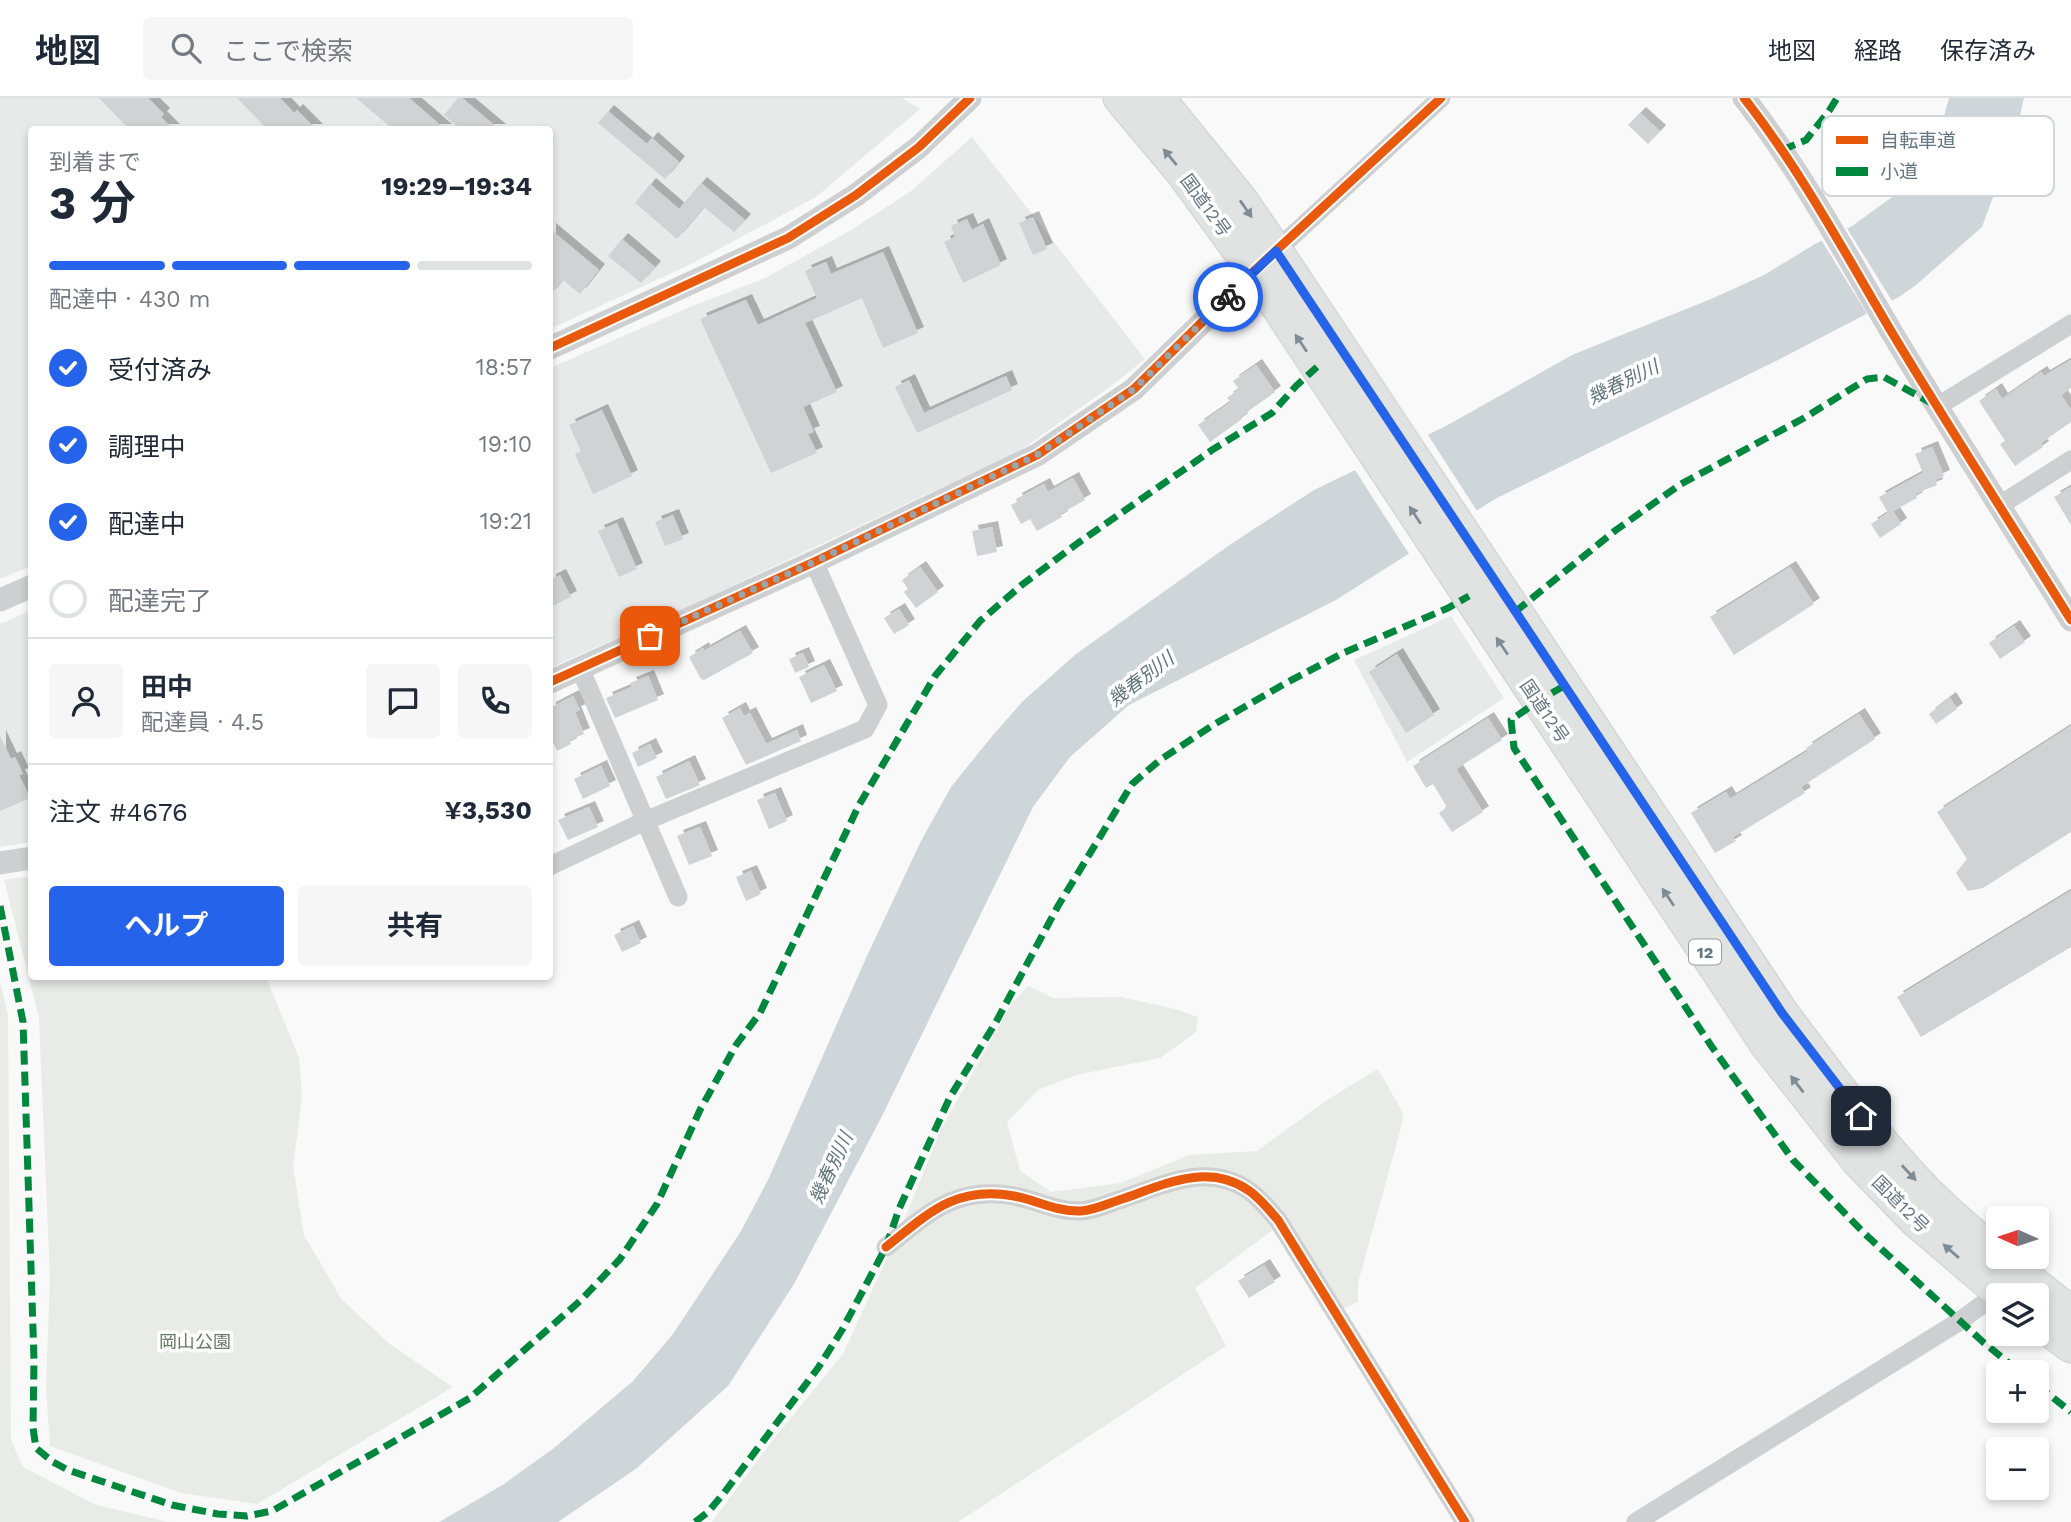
<!DOCTYPE html>
<html lang="ja">
<head>
<meta charset="utf-8">
<style>
  :root { --surface:#fff; --page:#f6f6f7; --text:#1f2937; --muted:#747a83; --line:#e0e1e3; --accent:#2563eb }
  body { margin:0; font-family:"Work Sans","Noto Sans JP",sans-serif; background:var(--page); color:var(--text); height:100vh; display:flex; flex-direction:column; font-size:26px; white-space:nowrap }
  * { box-sizing:border-box; margin:0 }
  p { font-size:23px; color:var(--muted) }
  .icon { flex:none; width:38px; height:38px; fill:none; stroke:currentColor; stroke-width:2; stroke-linecap:round; stroke-linejoin:round }
  .map { position:relative; flex:1; overflow:hidden }
  .side { position:absolute; left:28px; top:28px; width:525px; height:854px; display:flex; flex-direction:column; background:var(--surface); border-radius:7px; box-shadow:0 4px 10px #0003 }
  .side>* { flex:none }
  .needle { width:46px; rotate:273deg }
  .controls { position:absolute; left:1986px; top:1108px; display:grid; gap:14px }
  .controls a { display:grid; place-items:center; width:63px; height:63px; border-radius:7px; background:var(--surface); box-shadow:0 4px 10px #0003; font-size:35px }
  .pin { position:absolute; display:grid; place-items:center; width:60px; height:60px; color:#fff; margin:-30px; border-radius:14px; box-shadow:0 4px 10px #0006 }
  .courier { position:absolute; display:grid; place-items:center; width:70px; height:70px; margin:-35px; border:5px solid #2563eb; border-radius:50%; background:#fff; color:#222; box-shadow:0 2px 9px #0007 }
  .summary em { font-style:normal; font-weight:700 }
  .summary div { display:flex; flex-direction:column-reverse }
  .summary { display:flex; align-items:center; justify-content:space-between; height:119px; padding:0 21px }
  h1 { font-size:46px; font-weight:700; line-height:52px }
  .bar { display:grid; grid-template-columns:repeat(4,1fr); gap:10px 7px; align-content:center; height:84px; padding:0 21px }
  .bar i { height:9px; border-radius:5px; background:var(--line) }
  .bar .on { background:var(--accent) }
  .bar p { grid-column:span 4 }
  .line { display:flex; align-items:center; gap:18px; padding:0 21px; border-top:2px solid var(--line) }
  .line div { flex:1 }
  .round { display:grid; place-items:center; flex:none; width:74px; height:74px; border-radius:7px; background:var(--page) }
  ol { padding:0 21px; list-style:none }
  li { display:flex; align-items:center; gap:21px; height:77px }
  li p { margin-inline-start:auto }
  li .icon { padding:7px; border-radius:50%; background:var(--accent); color:#fff; stroke-width:4 }
  li:last-child { color:var(--muted) }
  li i { width:38px; height:38px; border:4px solid var(--line); border-radius:50% }
  .button { display:flex; gap:14px; margin-top:auto; padding:14px 21px }
  .button a { flex:1; height:80px; border-radius:7px; background:var(--accent); color:#fff; font-size:28px; font-weight:700; line-height:80px; text-align:center }
  .button a+a { background:var(--page); color:var(--text) }
  header { display:flex; align-items:center; gap:42px; box-sizing:border-box; height:98px; padding:0 35px; background:var(--surface); border-bottom:2px solid var(--line) }
  header strong { font-size:33px }
  nav { display:flex; gap:38px; margin-inline-start:auto; font-size:24px }
  .search { width:490px; height:63px; background:var(--page); display:flex; align-items:center; gap:18px; box-sizing:border-box; padding:0 24px; border-radius:7px; color:var(--muted); font-size:26px }
  .map>svg:first-child { display:block }
</style>
</head>
<body>
<header>
<strong>地図</strong>
<div class="search"><svg class="icon" aria-label="search" viewBox="0 0 24 24"><circle cx="10" cy="10" r="6"/><path d="M15 15l6 6"/></svg>ここで検索</div>
<nav><a>地図</a><a>経路</a><a>保存済み</a></nav>
</header>
<div class="map">
<svg width="2071" height="1424" viewBox="0 0 2071 1424">
  <defs>
    <filter id="shadow"><feDropShadow dx="6" dy="-6" stdDeviation="0" flood-color="#0004"/></filter>
  </defs>
  <rect width="100%" height="100%" fill="#f9f9f9"/>
  <path fill="#e8e9e9" d="M0 0H902L920 11 816 99 689 167 550 231V32H32L31 468 0 481Z
    M972 39 1145 261 1114 286 1021 352 690 508 550 570V270L690 209 765 180 853 131 911 93Z
    M31 512V744L0 749V526Z
    M1451 518 1504 600 1407 664 1354 562Z"/>
  <path fill="#e8ebe6" d="M31 778 32 878 266 879 299 960 302 999 293 1069 304 1137 342 1202 391 1247 453 1289 257 1406 181 1395 50 1348 46 1289 50 1180 39 920 4 782Z
    M0 883 8 918 11 1342 23 1369 96 1407 169 1424H0Z
    M1028 888 1053 900 1121 899 1175 911 1198 919 1196 934 1160 960 1076 977 1038 992 1007 1024 1020 1073 1051 1094 1121 1085 1189 1057 1257 1053 1327 1002 1378 971 1403 1015 1402 1026 1358 1185V1204L1343 1211 1287 1123 1267 1136 1195 1190 1226 1248 958 1424H712L772 1343 843 1256 903 1125 941 1031 1012 905Z"/>
  <path fill="#ced6d9" d="M1949 0H2024L2014 42 1982 129 1916 187 1899 199 1776 263 1495 401 1336 502 1129 607 1070 659 1033 709 882 1018 794 1186 728 1288 637 1370 558 1424H439L504 1386 554 1350 633 1283 673 1236 741 1133 768 1082 866 860 921 743 951 689 993 637 1023 603 1076 556 1231 446 1314 392 1446 328 1572 257 1711 201 1764 177 1815 146 1852 128 1895 97 1943 22Z"/>
  <path fill="#f9f9f9" d="M1845 127 1894 206 1869 219 1820 140Z
    M1426 334 1479 416 1411 459 1353 369Z"/>
  <path fill="#d0d2d3" filter="url(#shadow)" d="M99 0H148L164 16 161 19 174 32H130Z
    M237 0H280L294 15 297 12 317 32H268Z
    M356 0H409L446 32H394Z
    M458 0H462L500 32H461L444 17Z
    M608 13 647 46 652 40 679 64 665 81 598 25Z
    M1640 15 1660 33 1648 46 1628 27Z
    M701 85 745 122 734 134 704 109 677 141 635 105 650 86 679 111Z
    M1033 119 1047 151 1033 157 1019 125Z
    M967 121 972 132 983 126 1001 167 963 185 944 144 955 139 951 128Z
    M550 131 599 172 580 196 563 182 550 197Z
    M622 141 655 169 641 185 608 158Z
    M883 154 918 235 883 250 862 200 805 225 837 294 803 309 814 334 808 336 817 355 771 375 700 221 746 202 758 227 817 200 805 173 826 164 831 176Z
    M2071 262V290L2061 297 2071 312V324L2041 345 2043 349 2015 368 2000 346 2005 343 1979 303 1996 291 2002 301 2041 274 2044 278Z
    M1256 267 1275 294 1240 319 1242 321 1210 344 1198 327 1231 304 1227 300 1239 291 1233 283Z
    M1006 278 1012 292 917 335 895 289 909 282 924 315Z
    M602 312 632 378 593 396 575 356 581 353 569 327Z
    M1932 349 1944 378 1935 382 1937 387 1915 396 1917 400 1893 413 1901 426 1880 440 1871 426 1888 415 1879 399 1923 375 1915 356Z
    M1073 380 1085 402 1060 416 1062 419 1037 433 1030 421 1021 426 1011 407 1017 404 1016 401 1044 386 1048 394Z
    M2071 389V427L2054 399Z
    M673 417 683 441 665 448 655 424Z
    M617 425 637 471 619 479 598 433Z
    M992 429 997 454 977 458 972 433Z
    M920 469 938 494 916 510 904 494 908 491 902 482Z
    M1790 469 1814 506 1734 557 1710 519Z
    M560 477 571 499 550 509V482Z
    M899 511 909 527 894 536 884 520Z
    M2014 528 2025 544 2000 561 1989 545Z
    M740 533 753 555 704 582 701 581 689 559 703 550 704 553Z
    M803 555 809 569 795 575 789 561Z
    M1397 556 1434 617 1406 635 1369 574Z
    M824 567 837 593 811 605 799 579Z
    M648 578 658 602 615 620 606 600 632 589 630 585Z
    M573 598 580 612 575 614 584 636 569 642 571 646 557 653 550 637V610Z
    M1950 600 1957 611 1936 626 1929 616Z
    M740 610 744 618 750 615 766 646 797 632 801 643 746 667 722 620Z
    M1859 616 1875 641 1801 689 1805 695 1733 739 1736 743 1715 755 1691 715 1726 694 1730 701 1808 653 1806 650Z
    M1488 620 1502 642 1456 671 1483 714 1452 734 1439 715 1447 709 1433 686 1426 690 1413 668Z
    M2071 628V734L1983 790 1968 793 1956 775 1967 761 1937 714Z
    M0 638 11 661 15 659 23 676 19 677 30 700 0 713Z
    M650 646 657 660 638 669 632 655Z
    M689 663 700 687 666 701 656 679Z
    M601 668 610 688 583 701 574 681Z
    M775 695 787 723 769 731 757 702Z
    M589 709 598 729 568 742 558 722Z
    M700 729 712 758 689 767 677 738Z
    M751 773 761 796 746 803 736 779Z
    M2071 793V849L1921 939 1897 899Z
    M633 828 641 845 622 854 614 837Z
    M1264 1167 1275 1184 1249 1200 1238 1183Z"/>
  <g fill="none" stroke-linecap="round" stroke-linejoin="round">
    <g stroke="#d5d6d6" stroke-width="35">
      <path id="trunk" d="M1120 0 1182 74 1254 173 1767 947 1858 1063 1916 1123 2003 1197
        M1158 0 1241 102 1276 153 1782 915C1823 969 1862 1024 1908 1074 1935 1105 1967 1131 1998 1158
        M1999 1158 2071 1215
        M2037 1223 2071 1248"/>
    </g>
    <path stroke="#cecfd0" stroke-width="19" d="M1276 153 1441 0
      M1938 308 2071 226
      M2000 407 2071 362
      M580 570 678 799
      M550 768 645 723 865 631 878 607 814 464
      M886 1149C928 1116 955 1087 1014 1098 1036 1102 1057 1114 1081 1113 1095 1112 1109 1105 1122 1101 1163 1087 1207 1064 1248 1092 1260 1100 1269 1112 1278 1122L1465 1424
      M1636 1424 1960 1223 2007 1188"/>
    <path stroke="#cecfd0" stroke-width="23" d="M1744 0C1802 74 1846 157 1894 238 1951 333 2012 427 2071 522
      M550 250 788 140 856 97 919 49 970 0
      M0 502 32 488
      M550 584 814 464 1037 357 1134 291 1264 164
      M0 765 32 760"/>
    <use href="#trunk" stroke="#e1e2e2" stroke-width="32"/>
    <path stroke="#00873e" stroke-width="7" stroke-dasharray="14 7" stroke-linecap="butt" d="M1782 52 1806 42 1829 13 1837 0
      M1515 514 1616 432 1681 386 1804 320 1867 281 1884 279 1933 306
      M1564 588 1538 603 1511 622 1514 650 1712 949 1793 1062 1865 1136 1983 1244 2020 1274
      M0 808 23 924 34 1262 33 1330 36 1350 53 1364 68 1372 172 1407 218 1416 247 1418 272 1413 470 1300 581 1202 620 1161 657 1106 700 1012 736 947 760 915 859 707 935 578 980 523 1023 486 1078 445 1212 352 1272 315 1296 288 1317 269
      M2037 1287 2071 1314
      M695 1424 708 1414 724 1395 818 1270 842 1232 886 1149 899 1111 950 999 996 924 1058 808 1132 686 1160 662 1213 627 1286 585 1341 556 1448 510 1469 498"/>
    <g stroke="#fff" stroke-width="13">
      <path id="cycleway" d="M1744 0C1802 74 1846 157 1894 238 1951 333 2012 427 2071 522
        M550 250 788 140 856 97 919 49 970 0
        M550 584 814 464 1037 357 1134 291 1254 173 1441 0
        M886 1149C928 1116 955 1087 1014 1098 1036 1102 1057 1114 1081 1113 1095 1112 1109 1105 1122 1101 1163 1087 1207 1064 1248 1092 1260 1100 1269 1112 1278 1122L1465 1424"/>
    </g>
    <use href="#cycleway" stroke="#e8590c" stroke-width="9"/>
  </g>
  <defs><path id="oneway-solid" d="M-6-.8H1V-3.2L6.5 0L1 3.2V.8H-6Z" transform="scale(1.75)"/></defs>
  <g fill="#7e8c96">
    <use href="#oneway-solid" transform="translate(1170 59) rotate(-130)"/>
    <use href="#oneway-solid" transform="translate(1246 111) rotate(55)"/>
    <use href="#oneway-solid" transform="translate(1301 245) rotate(-124)"/>
    <use href="#oneway-solid" transform="translate(1415 417) rotate(-123)"/>
    <use href="#oneway-solid" transform="translate(1502 548) rotate(-124)"/>
    <use href="#oneway-solid" transform="translate(1668 799) rotate(-124)"/>
    <use href="#oneway-solid" transform="translate(1797 986) rotate(-128)"/>
    <use href="#oneway-solid" transform="translate(1909 1075) rotate(47)"/>
    <use href="#oneway-solid" transform="translate(1951 1153) rotate(-139)"/>
  </g>
  <g fill="none" stroke-linecap="round" stroke-linejoin="round">
    <path stroke="#99a4ac" stroke-width="7" stroke-dasharray="0 12.6" d="M650 538 814 464 1037 357 1134 291 1228 199"/>
    <path stroke="#2563eb" stroke-width="9" d="M1228 199 1276 153 1782 915 1861 1018"/>
  </g>
  <g text-anchor="middle" dominant-baseline="central" stroke-width="7" stroke-linejoin="round" paint-order="stroke">
    <rect fill="#fff" stroke="#939fa8" stroke-width="2" x="1689" y="841.5" width="32" height="25" rx="5"/>
    <g font-size="16" font-weight="bold" fill="#657683">
      <text x="1705" y="854">12</text>
    </g>
    <g font-size="18" fill="#657683" stroke="#fff">
      <text transform="translate(1206 107) rotate(54)">国道12号</text>
      <text transform="translate(1545 613) rotate(56)">国道12号</text>
      <text transform="translate(1901 1106) rotate(45)">国道12号</text>
    </g>
    <g font-size="18" fill="#687a64" stroke="#fff">
      <text x="195" y="1243">岡山公園</text>
    </g>
    <g font-size="19" font-style="italic" fill="#60757c" stroke="#fff">
      <text transform="translate(1623 284) rotate(-26)">幾春別川</text>
      <text transform="translate(1141 581) rotate(-37)">幾春別川</text>
      <text transform="translate(831 1070) rotate(-65)">幾春別川</text>
    </g>
  </g>
  <rect x="1822" y="18" width="232" height="80" rx="10" fill="#fff" stroke="#d1d6da" stroke-width="2"/>
  <rect x="1836" y="38" width="32" height="8" fill="#e8590c"/>
  <rect x="1836" y="69" width="32" height="9" fill="#00873e"/>
  <g font-size="19" fill="#657683">
    <text x="1880" y="49">自転車道</text>
    <text x="1880" y="80">小道</text>
  </g>
</svg>
<div class="controls">
<a><svg class="needle" viewBox="-14 -14 28 28"><path d="M0-13l5 13h-10z" fill="#e53935"/><path d="M0 13l5-13h-10z" fill="#747a83"/></svg></a>
<a><svg class="icon" aria-label="layers" viewBox="0 0 24 24"><path d="M12 4l9 5-9 5-9-5zM3 14l9 5 9-5"/></svg></a>
<a>+</a>
<a>−</a>
</div>
<div class="pin" style="left:650px;top:538px;background:#ea580c"><svg class="icon" aria-label="bag" viewBox="0 0 24 24"><path d="M5 8h14l-1 12H6zM9 8a3 3 0 0 1 6 0"/></svg></div>
<div class="pin" style="left:1861px;top:1018px;background:#1f2937"><svg class="icon" aria-label="home" viewBox="0 0 24 24"><path d="M3 11l9-7 9 7M6 9v11h12V9"/></svg></div>
<div class="courier" style="left:1228px;top:199px"><svg class="icon" aria-label="bike" viewBox="0 0 24 24"><circle cx="6" cy="16" r="4"/><circle cx="18" cy="16" r="4"/><path d="M6 16l4-8h5l3 8M10 8l3 8H6M13 5h3"/></svg></div>
<section class="side">
<div class="summary"><div><h1>3 分</h1><p>到着まで</p></div><em>19:29–19:34</em></div>
<div class="bar"><i class="on"></i><i class="on"></i><i class="on"></i><i></i><p>配達中 · 430 m</p></div>
<ol>
<li><svg class="icon" aria-label="check" viewBox="0 0 24 24"><path d="M5 12l5 5 9-10"/></svg>受付済み<p>18:57</p></li>
<li><svg class="icon" aria-label="check" viewBox="0 0 24 24"><path d="M5 12l5 5 9-10"/></svg>調理中<p>19:10</p></li>
<li><svg class="icon" aria-label="check" viewBox="0 0 24 24"><path d="M5 12l5 5 9-10"/></svg>配達中<p>19:21</p></li>
<li><i></i>配達完了</li>
</ol>
<div class="line" style="height:126px"><a class="round"><svg class="icon" aria-label="person" viewBox="0 0 24 24"><circle cx="12" cy="8" r="4"/><path d="M4 21q1-7 8-7t8 7"/></svg></a><div><b>田中</b><p>配達員 · 4.5</p></div><a class="round"><svg class="icon" aria-label="chat" viewBox="0 0 24 24"><path d="M4 5h16v11H9l-5 4z"/></svg></a><a class="round"><svg class="icon" aria-label="phone" viewBox="0 0 24 24"><path d="M5 4h4l2 5-3 2q2 4 5 5l2-3 5 2v4C11 20 4 13 5 4z"/></svg></a></div>
<div class="line" style="height:91px"><div>注文 #4676</div><b>¥3,530</b></div>
<div class="button"><a>ヘルプ</a><a>共有</a></div>
</section>
</div>
</body>
</html>
